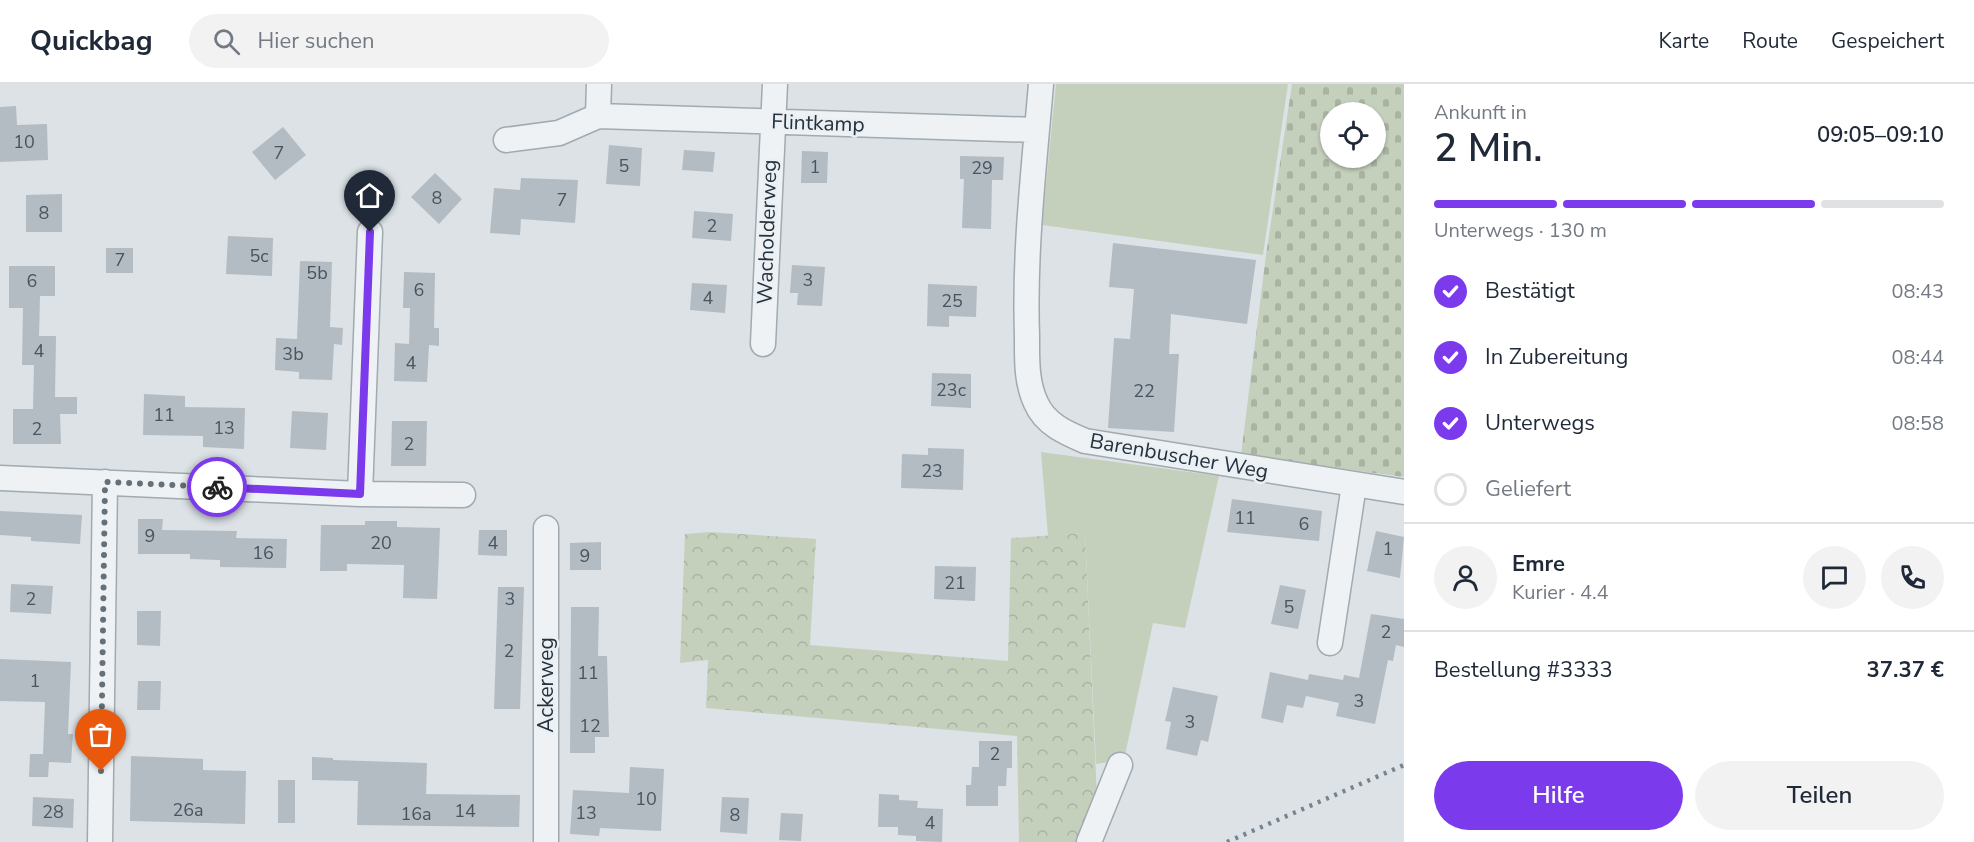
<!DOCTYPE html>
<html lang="de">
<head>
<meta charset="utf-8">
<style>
  :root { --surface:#fff; --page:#f2f2f3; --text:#1f2937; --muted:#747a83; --line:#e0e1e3; --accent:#7c3aed }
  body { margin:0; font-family:"Nunito Sans",sans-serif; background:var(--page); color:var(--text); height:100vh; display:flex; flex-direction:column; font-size:22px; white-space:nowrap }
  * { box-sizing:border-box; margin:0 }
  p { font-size:20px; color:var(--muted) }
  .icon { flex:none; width:33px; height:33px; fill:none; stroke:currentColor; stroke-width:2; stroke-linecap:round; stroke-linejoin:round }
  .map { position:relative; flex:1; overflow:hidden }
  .side { display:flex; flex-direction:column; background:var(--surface); width:570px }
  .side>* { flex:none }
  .buttons { position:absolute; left:1320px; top:18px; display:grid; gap:12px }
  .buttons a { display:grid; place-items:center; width:66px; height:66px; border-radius:50%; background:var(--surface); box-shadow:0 2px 4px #0004; font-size:30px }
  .pin { position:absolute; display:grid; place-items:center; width:51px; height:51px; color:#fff; margin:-62px -26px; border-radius:50% 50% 50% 0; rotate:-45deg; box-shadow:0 0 6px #0007 }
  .pin .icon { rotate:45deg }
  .courier { position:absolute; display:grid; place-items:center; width:60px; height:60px; margin:-30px; border:4px solid #7c3aed; border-radius:50%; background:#fff; color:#222; box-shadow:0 2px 8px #0007 }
  .overview em { font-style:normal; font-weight:600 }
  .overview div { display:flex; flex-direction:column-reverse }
  .overview { display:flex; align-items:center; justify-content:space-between; height:102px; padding:0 30px }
  h1 { font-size:39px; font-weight:600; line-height:45px }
  .bar { display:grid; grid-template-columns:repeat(4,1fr); gap:9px 6px; align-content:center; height:72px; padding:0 30px }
  .bar i { height:8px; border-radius:4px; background:var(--line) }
  .bar .on { background:var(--accent) }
  .bar p { grid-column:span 4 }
  .line { display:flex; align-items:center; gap:15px; padding:0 30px; border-top:2px solid var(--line) }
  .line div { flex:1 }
  .round { display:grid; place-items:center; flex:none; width:63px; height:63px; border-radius:32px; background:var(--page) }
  ol { padding:0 30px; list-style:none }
  li { display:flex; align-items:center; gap:18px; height:66px }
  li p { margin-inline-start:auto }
  li .icon { padding:6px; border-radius:50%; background:var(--accent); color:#fff; stroke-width:4 }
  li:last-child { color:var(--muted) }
  li i { width:33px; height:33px; border:3px solid var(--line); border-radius:50% }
  .button { display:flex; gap:12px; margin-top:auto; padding:12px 30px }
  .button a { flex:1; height:69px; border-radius:36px; background:var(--accent); color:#fff; font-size:24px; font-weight:600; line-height:69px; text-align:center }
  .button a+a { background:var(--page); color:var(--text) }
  header { display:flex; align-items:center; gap:36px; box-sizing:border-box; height:84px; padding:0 30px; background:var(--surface); border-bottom:2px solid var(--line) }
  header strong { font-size:28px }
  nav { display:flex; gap:33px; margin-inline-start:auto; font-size:21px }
  .search { width:420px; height:54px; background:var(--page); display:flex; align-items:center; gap:15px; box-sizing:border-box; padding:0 21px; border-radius:33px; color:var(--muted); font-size:22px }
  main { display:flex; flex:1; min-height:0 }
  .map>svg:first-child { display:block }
</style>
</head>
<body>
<header>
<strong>Quickbag</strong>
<div class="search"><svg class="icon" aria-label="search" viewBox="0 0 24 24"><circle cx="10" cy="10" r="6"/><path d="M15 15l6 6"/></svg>Hier suchen</div>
<nav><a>Karte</a><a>Route</a><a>Gespeichert</a></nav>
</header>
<main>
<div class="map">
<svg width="1404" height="758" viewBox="0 0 1404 758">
  <defs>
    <pattern id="forest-crowns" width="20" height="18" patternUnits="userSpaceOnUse" patternTransform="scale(1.5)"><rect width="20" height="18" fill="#c5d0bc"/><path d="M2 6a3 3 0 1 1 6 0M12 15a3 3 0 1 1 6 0" fill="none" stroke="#a9b3a2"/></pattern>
    <pattern id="cemetery-stones" width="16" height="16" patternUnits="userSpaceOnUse" patternTransform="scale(1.5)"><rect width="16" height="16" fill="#c5d0bc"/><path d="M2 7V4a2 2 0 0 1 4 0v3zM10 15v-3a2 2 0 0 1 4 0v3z" fill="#a9b3a2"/></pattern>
  </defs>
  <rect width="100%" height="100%" fill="#dce2e6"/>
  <path fill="#c5d0bc" d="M1056 0H1288L1263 171 1042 141Z
    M1041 368 1219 392 1185 544 1153 539 1124 676 1096 680 1085 449 1048 452Z"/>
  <path fill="url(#forest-crowns)" d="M710 448 816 455 810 561 1008 577 1011 454 1085 449 1099 758H1019L1017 652 706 624 708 576 680 579 685 450Z"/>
  <path fill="url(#cemetery-stones)" fill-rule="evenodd" d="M1292 0H1404V393L1241 371 1266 171ZM1330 28H1376V74H1330Z"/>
  <path fill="#b3bcc3" d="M16 22 17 41 47 40 48 76 0 78V23Z
    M283 43 306 71 275 96 252 68Z
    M609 61 642 64 640 102 606 100Z
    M684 66 715 68 713 88 682 86Z
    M802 67 828 68 827 99H801Z
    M960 72 1004 73 1003 96H992L991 145 962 144 964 95H960Z
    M435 89 462 115 439 140 411 113Z
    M521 94 578 96 575 139 521 135 520 151 490 149 494 104 520 106Z
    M62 110V148H26V111Z
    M694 127 733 130 731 157 692 154Z
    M228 152 273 154 272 192 226 190Z
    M1113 159 1256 176 1247 240 1171 230 1169 270H1179L1174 348 1108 344 1114 254 1130 255 1134 205 1109 203Z
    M106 164H133V189H106Z
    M300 177 332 178 330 243 343 244 342 261 334 260 332 296 299 295V288L275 286 276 254 297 255Z
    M792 181 825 183 822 222 797 221 798 209H790Z
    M9 182H55V212H40L39 252H56L55 313H77V330H60L61 360H13V325H33L34 281H22L23 224H9Z
    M404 188 435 189 434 244H439V262L429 261 427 298 394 297 395 259 409 260 410 224H403Z
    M692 199 727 201 725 229 690 226Z
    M928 200 977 202 976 233 949 232V243L927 242Z
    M932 289 971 290V324L931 322Z
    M144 310 185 312V323L245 324 244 365 203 363V352L143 351Z
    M292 327 328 329 326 366 290 364Z
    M392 337H427L426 382H391Z
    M928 364 964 365 963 406 901 404 902 370 928 371Z
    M1232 415 1322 427 1319 457 1227 448Z
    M0 427 82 431 80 460 31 457V453L0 451Z
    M138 435H163L162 446 237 447 236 454 287 455 286 484 220 483V476L190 475V470H138Z
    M365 437H397V443L440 444 437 515 403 514 404 481 347 480V487H320L321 441H365Z
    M479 446H507V472L478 471Z
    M1376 447 1404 453 1400 494 1367 487Z
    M601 458V486H570V459Z
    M935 482 976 483 975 517 934 515Z
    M11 500 53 502 51 530 10 528Z
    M1280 501 1306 506 1298 545 1271 540Z
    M498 503H524L520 625H494Z
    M571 523H599L598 572H607L609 653H595V669H570Z
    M137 527H161L160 562 137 561Z
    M1371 530 1404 535V563L1396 561 1393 577 1388 576 1375 640 1336 632 1339 619 1306 612 1303 624 1287 621 1283 639 1261 634 1270 588 1308 596 1309 590 1343 596 1344 591 1359 594Z
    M0 575 71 578 68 650H73L71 679 49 678 48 693H29L30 670H43L45 618 0 617Z
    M138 597H161L160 626H137Z
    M1173 603 1218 612 1208 658 1201 656 1197 672 1166 665 1171 638 1165 637Z
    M979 657H1012V684H1007L1006 702H998V722H966V701H971L972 683H979Z
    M131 672 203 675V686L246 687 245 740 130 737Z
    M312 673 333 674V676L427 679 426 710 520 711 519 743 357 741 358 697 312 696Z
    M630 683 664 685 661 747 600 744 599 752 570 750 573 706 629 709Z
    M278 696H295V739H278Z
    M879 710 899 711V716L918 717 917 724 943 725 942 758 916 757V752L898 751V743H878Z
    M33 713 74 715 73 744 32 742Z
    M722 713 749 714 747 750 720 748Z
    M781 729 803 730 801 757 779 756Z"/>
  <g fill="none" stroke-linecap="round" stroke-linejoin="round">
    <g stroke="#a1aab0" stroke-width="27">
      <path id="minor" d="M1041 0C1034 84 1024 168 1027 252 1027 274 1026 298 1036 319 1045 340 1066 349 1085 357L1404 408
        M598 32 599 0
        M506 56 559 49 598 32 1037 46
        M763 260 775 0
        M0 394 360 410 463 411
        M360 410 370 148
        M1330 559 1354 401
        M100 758 105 398
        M546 758V444
        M1089 758 1120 681"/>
    </g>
    <use href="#minor" stroke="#eef2f5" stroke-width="24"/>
    <path stroke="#758490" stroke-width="4.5" stroke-dasharray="3 6" stroke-linecap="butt" d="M1227 758 1404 681"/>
  </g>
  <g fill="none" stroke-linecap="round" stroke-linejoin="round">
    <path stroke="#657078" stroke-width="6" stroke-dasharray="0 10.8" d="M101 687 105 398 217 403"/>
    <path stroke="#7c3aed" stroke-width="8" d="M217 403 360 410 370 148"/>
  </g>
  <g text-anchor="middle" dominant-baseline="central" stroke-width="5" stroke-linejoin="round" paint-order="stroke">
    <g font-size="18" fill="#48545e">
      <text x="24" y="58">10</text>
      <text x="279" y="69">7</text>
      <text x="624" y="82">5</text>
      <text x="815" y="83">1</text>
      <text x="982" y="84">29</text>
      <text x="437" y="114">8</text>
      <text x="562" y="116">7</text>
      <text x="44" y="129">8</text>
      <text x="712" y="142">2</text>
      <text x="259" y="172">5c</text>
      <text x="120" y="176">7</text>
      <text x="317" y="189">5b</text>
      <text x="808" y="196">3</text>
      <text x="32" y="197">6</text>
      <text x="419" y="206">6</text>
      <text x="708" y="214">4</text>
      <text x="952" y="217">25</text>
      <text x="39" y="267">4</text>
      <text x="293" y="270">3b</text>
      <text x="411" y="279">4</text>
      <text x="951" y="306">23c</text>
      <text x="1144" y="307">22</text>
      <text x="164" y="331">11</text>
      <text x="224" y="344">13</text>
      <text x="37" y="345">2</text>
      <text x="409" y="360">2</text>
      <text x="932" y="387">23</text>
      <text x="1245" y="434">11</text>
      <text x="1304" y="440">6</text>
      <text x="150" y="452">9</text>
      <text x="381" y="459">20</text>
      <text x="493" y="459">4</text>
      <text x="1388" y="465">1</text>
      <text x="263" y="469">16</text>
      <text x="585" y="472">9</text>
      <text x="955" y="499">21</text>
      <text x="31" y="515">2</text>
      <text x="510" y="515">3</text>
      <text x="1289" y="523">5</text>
      <text x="1386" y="548">2</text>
      <text x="509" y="567">2</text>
      <text x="588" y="589">11</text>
      <text x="35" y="597">1</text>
      <text x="1359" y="617">3</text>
      <text x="1190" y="638">3</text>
      <text x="590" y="642">12</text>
      <text x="995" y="670">2</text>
      <text x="646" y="715">10</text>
      <text x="188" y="726">26a</text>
      <text x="465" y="727">14</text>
      <text x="53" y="728">28</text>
      <text x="586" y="729">13</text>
      <text x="416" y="730">16a</text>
      <text x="735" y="731">8</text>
      <text x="930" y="739">4</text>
    </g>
    <g font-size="21" fill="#25323d" stroke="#ebf0f4">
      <text transform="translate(818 39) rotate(2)">Flintkamp</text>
      <text transform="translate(767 148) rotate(-88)">Wacholderweg</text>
      <text transform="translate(1179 372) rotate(10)">Barenbuscher Weg</text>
      <text transform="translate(546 601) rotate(-90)">Ackerweg</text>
    </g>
  </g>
</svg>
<div class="buttons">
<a><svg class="icon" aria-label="locate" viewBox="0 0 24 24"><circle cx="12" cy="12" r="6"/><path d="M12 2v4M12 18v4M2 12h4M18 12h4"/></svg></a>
</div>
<div class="pin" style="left:101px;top:687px;background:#ea580c"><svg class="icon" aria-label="bag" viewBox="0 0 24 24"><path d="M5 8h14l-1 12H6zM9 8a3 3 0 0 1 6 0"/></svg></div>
<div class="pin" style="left:370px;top:148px;background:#1f2937"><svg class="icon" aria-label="home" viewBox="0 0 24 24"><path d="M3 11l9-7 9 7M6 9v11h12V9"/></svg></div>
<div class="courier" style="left:217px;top:403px"><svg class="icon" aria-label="bike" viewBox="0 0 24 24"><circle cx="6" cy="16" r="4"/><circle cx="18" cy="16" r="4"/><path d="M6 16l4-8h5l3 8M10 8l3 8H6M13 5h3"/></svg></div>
</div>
<section class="side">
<div class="overview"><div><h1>2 Min.</h1><p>Ankunft in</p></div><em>09:05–09:10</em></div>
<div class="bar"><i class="on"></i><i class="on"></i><i class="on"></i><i></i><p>Unterwegs · 130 m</p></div>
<ol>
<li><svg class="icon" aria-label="check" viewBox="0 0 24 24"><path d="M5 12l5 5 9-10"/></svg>Bestätigt<p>08:43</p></li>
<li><svg class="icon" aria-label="check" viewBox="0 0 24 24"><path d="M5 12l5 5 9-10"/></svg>In Zubereitung<p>08:44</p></li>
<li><svg class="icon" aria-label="check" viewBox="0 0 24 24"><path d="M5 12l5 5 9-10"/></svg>Unterwegs<p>08:58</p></li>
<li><i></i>Geliefert</li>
</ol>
<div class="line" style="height:108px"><a class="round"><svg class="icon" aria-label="person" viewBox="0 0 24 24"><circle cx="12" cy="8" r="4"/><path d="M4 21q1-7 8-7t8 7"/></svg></a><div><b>Emre</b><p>Kurier · 4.4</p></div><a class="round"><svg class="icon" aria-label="chat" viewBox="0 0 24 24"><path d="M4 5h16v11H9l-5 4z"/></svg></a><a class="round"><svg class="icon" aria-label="phone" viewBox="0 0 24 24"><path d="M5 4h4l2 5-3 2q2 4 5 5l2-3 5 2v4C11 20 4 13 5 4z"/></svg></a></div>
<div class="line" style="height:78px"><div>Bestellung #3333</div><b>37.37 €</b></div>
<div class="button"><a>Hilfe</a><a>Teilen</a></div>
</section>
</main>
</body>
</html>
